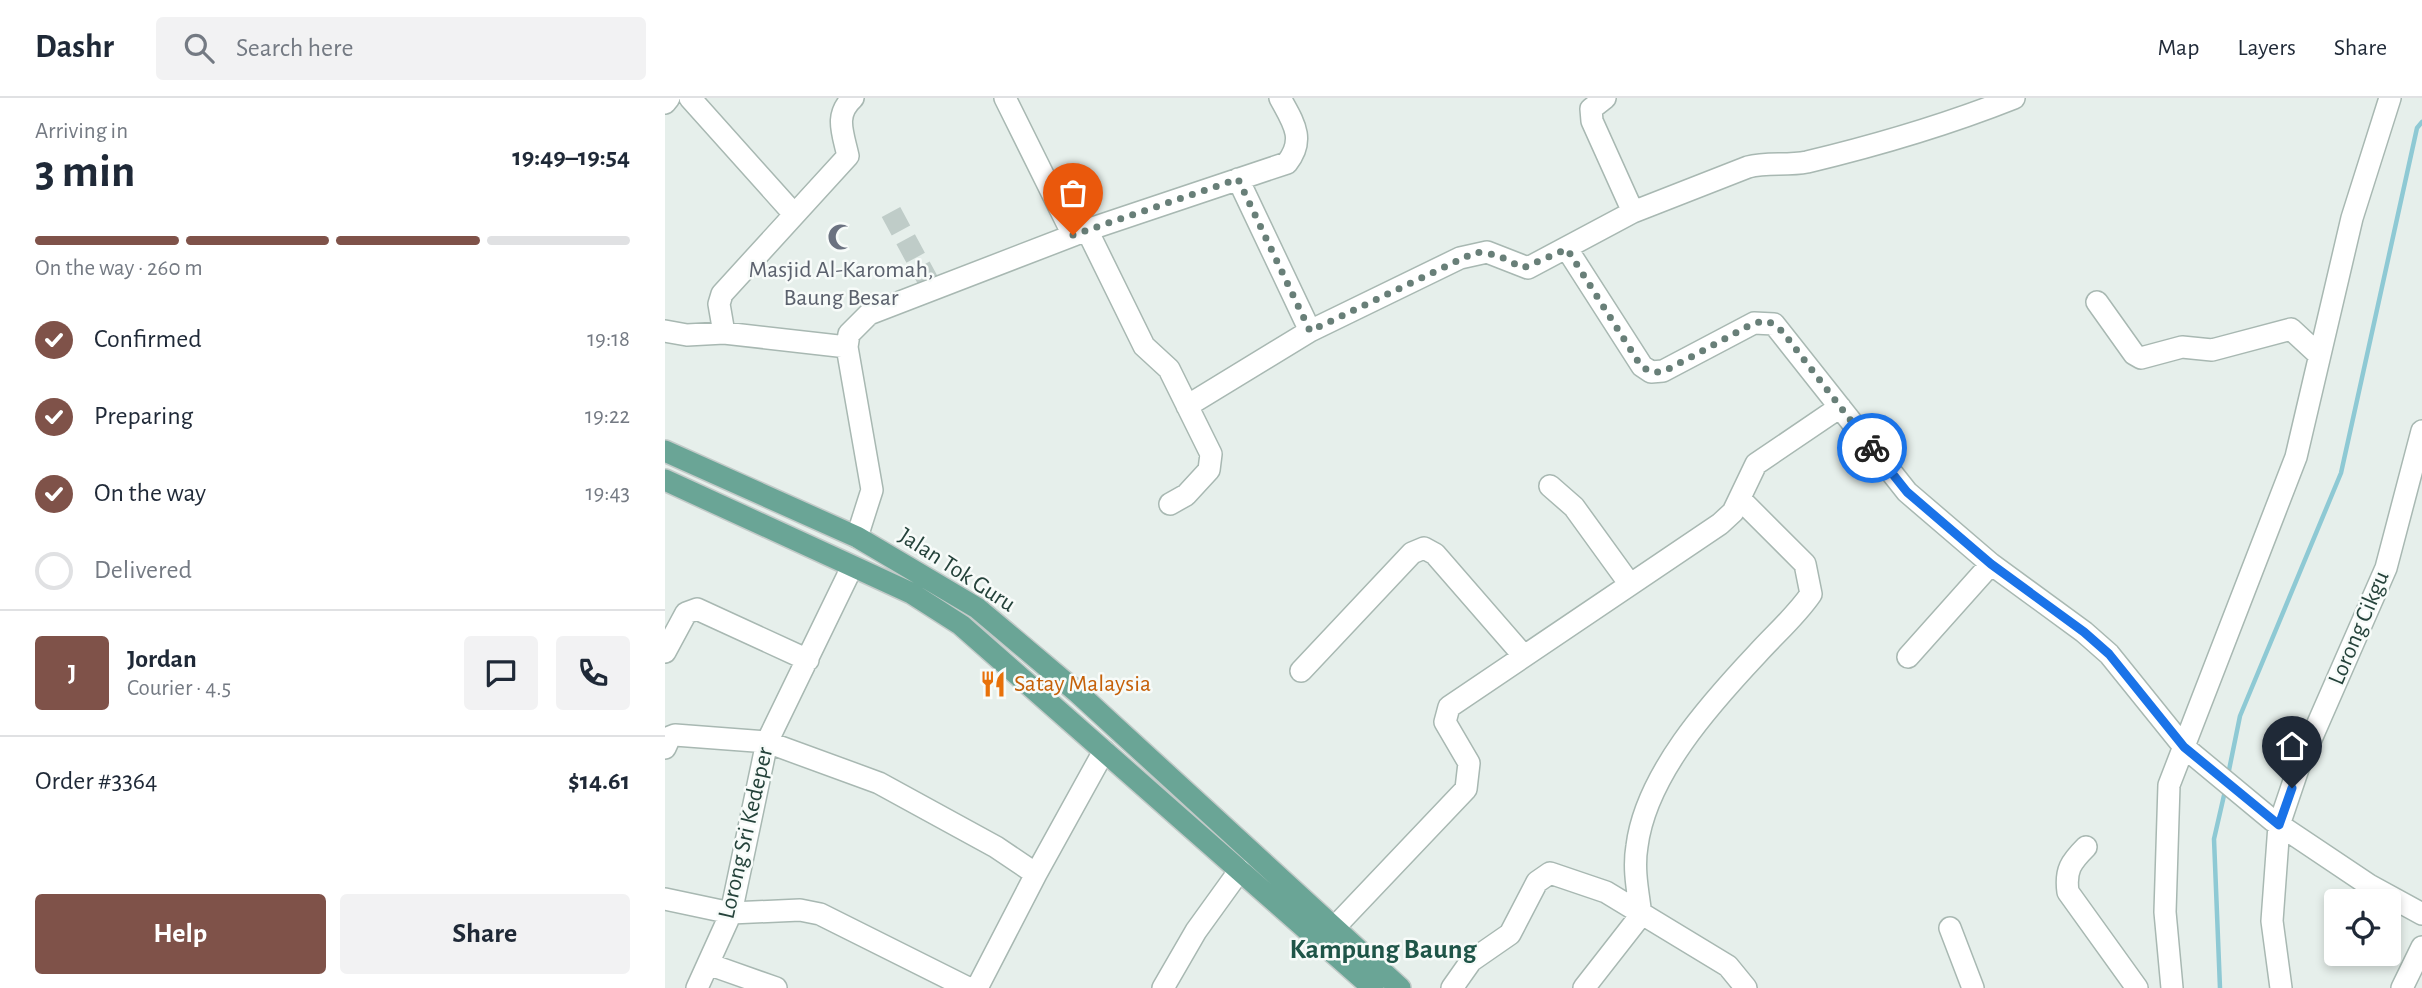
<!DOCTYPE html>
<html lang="en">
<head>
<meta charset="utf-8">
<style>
  :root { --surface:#fff; --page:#f2f2f3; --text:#1f2937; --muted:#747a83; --line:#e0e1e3; --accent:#7f5249 }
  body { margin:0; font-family:"Alegreya Sans",sans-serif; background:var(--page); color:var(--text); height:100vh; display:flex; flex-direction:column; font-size:26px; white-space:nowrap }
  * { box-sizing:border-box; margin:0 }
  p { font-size:23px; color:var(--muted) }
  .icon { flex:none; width:38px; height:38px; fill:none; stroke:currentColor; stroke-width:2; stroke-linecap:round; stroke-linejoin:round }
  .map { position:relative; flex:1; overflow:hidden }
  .details { display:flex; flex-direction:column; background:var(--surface); width:665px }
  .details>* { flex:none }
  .controls { position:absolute; left:1659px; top:791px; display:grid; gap:14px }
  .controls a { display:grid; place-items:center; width:77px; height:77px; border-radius:7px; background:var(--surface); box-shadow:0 4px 10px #0003; font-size:35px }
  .pin { position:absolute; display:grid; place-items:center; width:60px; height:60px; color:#fff; margin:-72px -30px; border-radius:50% 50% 50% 0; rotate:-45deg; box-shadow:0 0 7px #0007 }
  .pin .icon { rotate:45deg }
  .courier { position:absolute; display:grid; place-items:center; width:70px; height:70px; margin:-35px; border:5px solid #1a73e8; border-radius:50%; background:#fff; color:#222; box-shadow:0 2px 9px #0007 }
  .overview em { font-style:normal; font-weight:700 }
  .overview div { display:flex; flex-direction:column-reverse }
  .overview { display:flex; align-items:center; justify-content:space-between; height:119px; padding:0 35px }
  h1 { font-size:46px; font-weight:700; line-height:52px }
  .bar { display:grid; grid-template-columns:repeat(4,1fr); gap:10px 7px; align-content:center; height:84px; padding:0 35px }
  .bar i { height:9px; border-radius:5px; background:var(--line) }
  .bar .active { background:var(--accent) }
  .bar p { grid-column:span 4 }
  .line { display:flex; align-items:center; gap:18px; padding:0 35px; border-top:2px solid var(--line) }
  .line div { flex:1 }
  .round { display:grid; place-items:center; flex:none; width:74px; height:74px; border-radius:7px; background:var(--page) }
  ol { padding:0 35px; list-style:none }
  li { display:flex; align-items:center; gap:21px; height:77px }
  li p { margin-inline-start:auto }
  li .icon { padding:7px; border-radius:50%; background:var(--accent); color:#fff; stroke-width:4 }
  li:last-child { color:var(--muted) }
  li i { width:38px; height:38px; border:4px solid var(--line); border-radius:50% }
  .button { display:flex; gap:14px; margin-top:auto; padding:14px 35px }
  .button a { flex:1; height:80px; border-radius:7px; background:var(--accent); color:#fff; font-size:28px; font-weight:700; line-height:80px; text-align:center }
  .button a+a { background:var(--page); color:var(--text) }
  header { display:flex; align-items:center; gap:42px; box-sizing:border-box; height:98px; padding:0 35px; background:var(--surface); border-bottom:2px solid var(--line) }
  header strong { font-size:33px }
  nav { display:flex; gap:38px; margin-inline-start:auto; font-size:24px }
  .search { width:490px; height:63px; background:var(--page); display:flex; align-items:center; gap:18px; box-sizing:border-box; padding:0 24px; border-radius:7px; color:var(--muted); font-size:26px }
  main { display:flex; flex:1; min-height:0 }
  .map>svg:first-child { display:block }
</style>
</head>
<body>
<header>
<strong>Dashr</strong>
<div class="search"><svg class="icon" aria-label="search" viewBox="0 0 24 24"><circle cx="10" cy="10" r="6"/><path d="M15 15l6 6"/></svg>Search here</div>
<nav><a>Map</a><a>Layers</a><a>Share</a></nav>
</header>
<main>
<section class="details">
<div class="overview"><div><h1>3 min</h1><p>Arriving in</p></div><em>19:49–19:54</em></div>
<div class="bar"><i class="active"></i><i class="active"></i><i class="active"></i><i></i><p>On the way · 260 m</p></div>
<ol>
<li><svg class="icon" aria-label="check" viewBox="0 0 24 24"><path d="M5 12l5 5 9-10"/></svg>Confirmed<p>19:18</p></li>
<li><svg class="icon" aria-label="check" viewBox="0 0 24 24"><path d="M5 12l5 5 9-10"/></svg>Preparing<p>19:22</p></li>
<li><svg class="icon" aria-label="check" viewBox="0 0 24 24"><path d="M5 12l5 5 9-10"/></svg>On the way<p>19:43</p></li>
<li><i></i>Delivered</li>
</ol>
<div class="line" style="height:126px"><b class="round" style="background:var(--accent);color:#fff">J</b><div><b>Jordan</b><p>Courier · 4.5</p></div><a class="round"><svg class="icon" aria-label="chat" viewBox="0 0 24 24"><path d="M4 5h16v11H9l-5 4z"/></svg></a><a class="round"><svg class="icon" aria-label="phone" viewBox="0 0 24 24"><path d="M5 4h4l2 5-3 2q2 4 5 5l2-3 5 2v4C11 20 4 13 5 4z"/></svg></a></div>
<div class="line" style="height:91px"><div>Order #3364</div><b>$14.61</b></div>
<div class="button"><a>Help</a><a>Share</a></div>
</section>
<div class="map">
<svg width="1757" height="890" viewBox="0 0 1757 890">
  <rect width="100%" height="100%" fill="#e6efeb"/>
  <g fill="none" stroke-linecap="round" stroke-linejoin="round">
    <path stroke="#8ec9d4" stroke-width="4.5" d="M1563 677 1575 618 1676 375 1752 30 1757 24
      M1555 890 1549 741 1560 693"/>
    <path stroke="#bfccc8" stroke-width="21" stroke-dasharray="21 10" stroke-linecap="butt" d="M226 114 268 192"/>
    <g stroke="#a8b8b2" stroke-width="24">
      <path id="minor" d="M25 0 128 115
        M340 0 408 137
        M940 0 926 11 927 23 968 114
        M0 5 4 0
        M573 81 645 233
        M422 132 622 65C641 41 628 24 615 0
        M902 151 977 268 986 274 998 273 1089 225 1109 226 1242 394 1326 466 1419 534 1444 556 1519 649 1607 722 1704 787 1757 816
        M1432 204 1469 256 1476 260 1517 249 1547 252 1626 231 1653 256
        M0 233 22 237 59 235 182 249
        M59 235 54 206 57 196 183 58C178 35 169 17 188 0
        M522 308 645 233 795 160 822 154 863 170 968 114 1083 69C1102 64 1122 68 1142 64 1213 47 1281 27 1349 0
        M885 388 909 409 964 485
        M192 439 207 392 182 249 184 236 204 216 422 132 479 248 504 271 546 356 544 372 521 397 505 406
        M0 554 21 515 32 511 143 562
        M1243 559 1326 466
        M636 573 747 455 759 450 770 456 858 557
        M0 650 5 639 10 637 102 644 214 685 331 749 371 776 439 653
        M1421 749C1406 764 1400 772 1403 794L1472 890
        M0 801 66 815 135 812 155 816 303 890
        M1285 830 1308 890
        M668 831 801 691 804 665 780 624 784 609 1055 426 1068 414 1091 366 1175 309
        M43 866 111 890
        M32 890 66 815 102 644 187 469
        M312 890 371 776
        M498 890 531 833 575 772
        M787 890 806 863 845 836 872 784 885 775 941 794 1063 868 1081 890
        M919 890 976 817C973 794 968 771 972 748 981 677 1045 606 1092 556 1110 536 1131 518 1146 496L1140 466 1075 401
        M1507 890 1500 814 1504 687 1631 359 1687 120 1725 0
        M1616 890 1607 823 1614 727 1633 671 1721 470 1757 333
        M1737 890 1757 849"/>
    </g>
    <g stroke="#c2cac8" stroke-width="24">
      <path id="major" d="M0 353 192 439 312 510 413 595 735 890
        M0 382 246 495 296 527 708 890"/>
    </g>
    <use href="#minor" stroke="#fff" stroke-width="21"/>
    <use href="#major" stroke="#6aa596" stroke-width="21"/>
  </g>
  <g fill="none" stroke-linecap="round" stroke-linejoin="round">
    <path stroke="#687f78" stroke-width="7" stroke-dasharray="0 12.6" d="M408 137 573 81 645 233 811 154 832 157 858 170 902 151 976 268 986 274H998L1089 225 1103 223 1117 233 1207 350"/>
    <path stroke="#1a73e8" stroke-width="9" d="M1207 350 1242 394 1326 466 1419 534 1444 556 1519 649 1614 727 1627 690"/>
  </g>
  <defs>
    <g id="mosque-bare" transform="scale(2.1)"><path d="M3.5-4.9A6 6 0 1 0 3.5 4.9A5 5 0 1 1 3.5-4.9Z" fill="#6b7280" stroke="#f7fbf9" stroke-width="2.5" paint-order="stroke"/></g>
    <g id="restaurant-bare" transform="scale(2.1)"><path d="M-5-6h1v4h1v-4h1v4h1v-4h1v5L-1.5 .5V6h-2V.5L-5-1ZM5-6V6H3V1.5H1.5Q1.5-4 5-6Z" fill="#e8710a" stroke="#f7fbf9" stroke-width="2.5" paint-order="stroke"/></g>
  </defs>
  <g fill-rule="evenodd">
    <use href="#mosque-bare" x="176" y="139"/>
    <use href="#restaurant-bare" x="328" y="586"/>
  </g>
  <g text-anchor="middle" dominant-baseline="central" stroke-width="5" stroke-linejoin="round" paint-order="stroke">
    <g font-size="24" fill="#5b616d" stroke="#f7fbf9">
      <text x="176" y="172">Masjid Al-Karomah,<tspan x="176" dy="28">Baung Besar</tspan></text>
    </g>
    <g font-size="24" fill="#24423a" stroke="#f7fbf9">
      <text transform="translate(292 472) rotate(33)">Jalan Tok Guru</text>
      <text transform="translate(1694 530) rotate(-67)">Lorong Cikgu</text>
      <text transform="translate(81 735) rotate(-77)">Lorong Sri Kedeper</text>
    </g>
    <g font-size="24" fill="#c56008" stroke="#f7fbf9" text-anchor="start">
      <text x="349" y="586">Satay Malaysia</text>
    </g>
    <g font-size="28" font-weight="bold" fill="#1f5548" stroke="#f7fbf9">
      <text x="718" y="852">Kampung Baung</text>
    </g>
  </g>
</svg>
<div class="controls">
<a><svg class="icon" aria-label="locate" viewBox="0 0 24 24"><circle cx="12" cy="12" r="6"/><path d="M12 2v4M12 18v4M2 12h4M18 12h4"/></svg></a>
</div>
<div class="pin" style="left:408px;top:137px;background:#ea580c"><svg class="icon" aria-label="bag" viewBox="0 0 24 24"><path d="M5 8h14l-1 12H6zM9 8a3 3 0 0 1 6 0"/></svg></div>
<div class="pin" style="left:1627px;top:690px;background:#1f2937"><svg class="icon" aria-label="home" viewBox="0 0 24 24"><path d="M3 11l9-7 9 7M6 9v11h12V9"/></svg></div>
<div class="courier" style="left:1207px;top:350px"><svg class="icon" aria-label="bike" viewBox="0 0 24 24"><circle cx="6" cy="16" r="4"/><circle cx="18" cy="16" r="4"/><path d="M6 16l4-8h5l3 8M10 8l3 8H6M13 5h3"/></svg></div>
</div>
</main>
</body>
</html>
